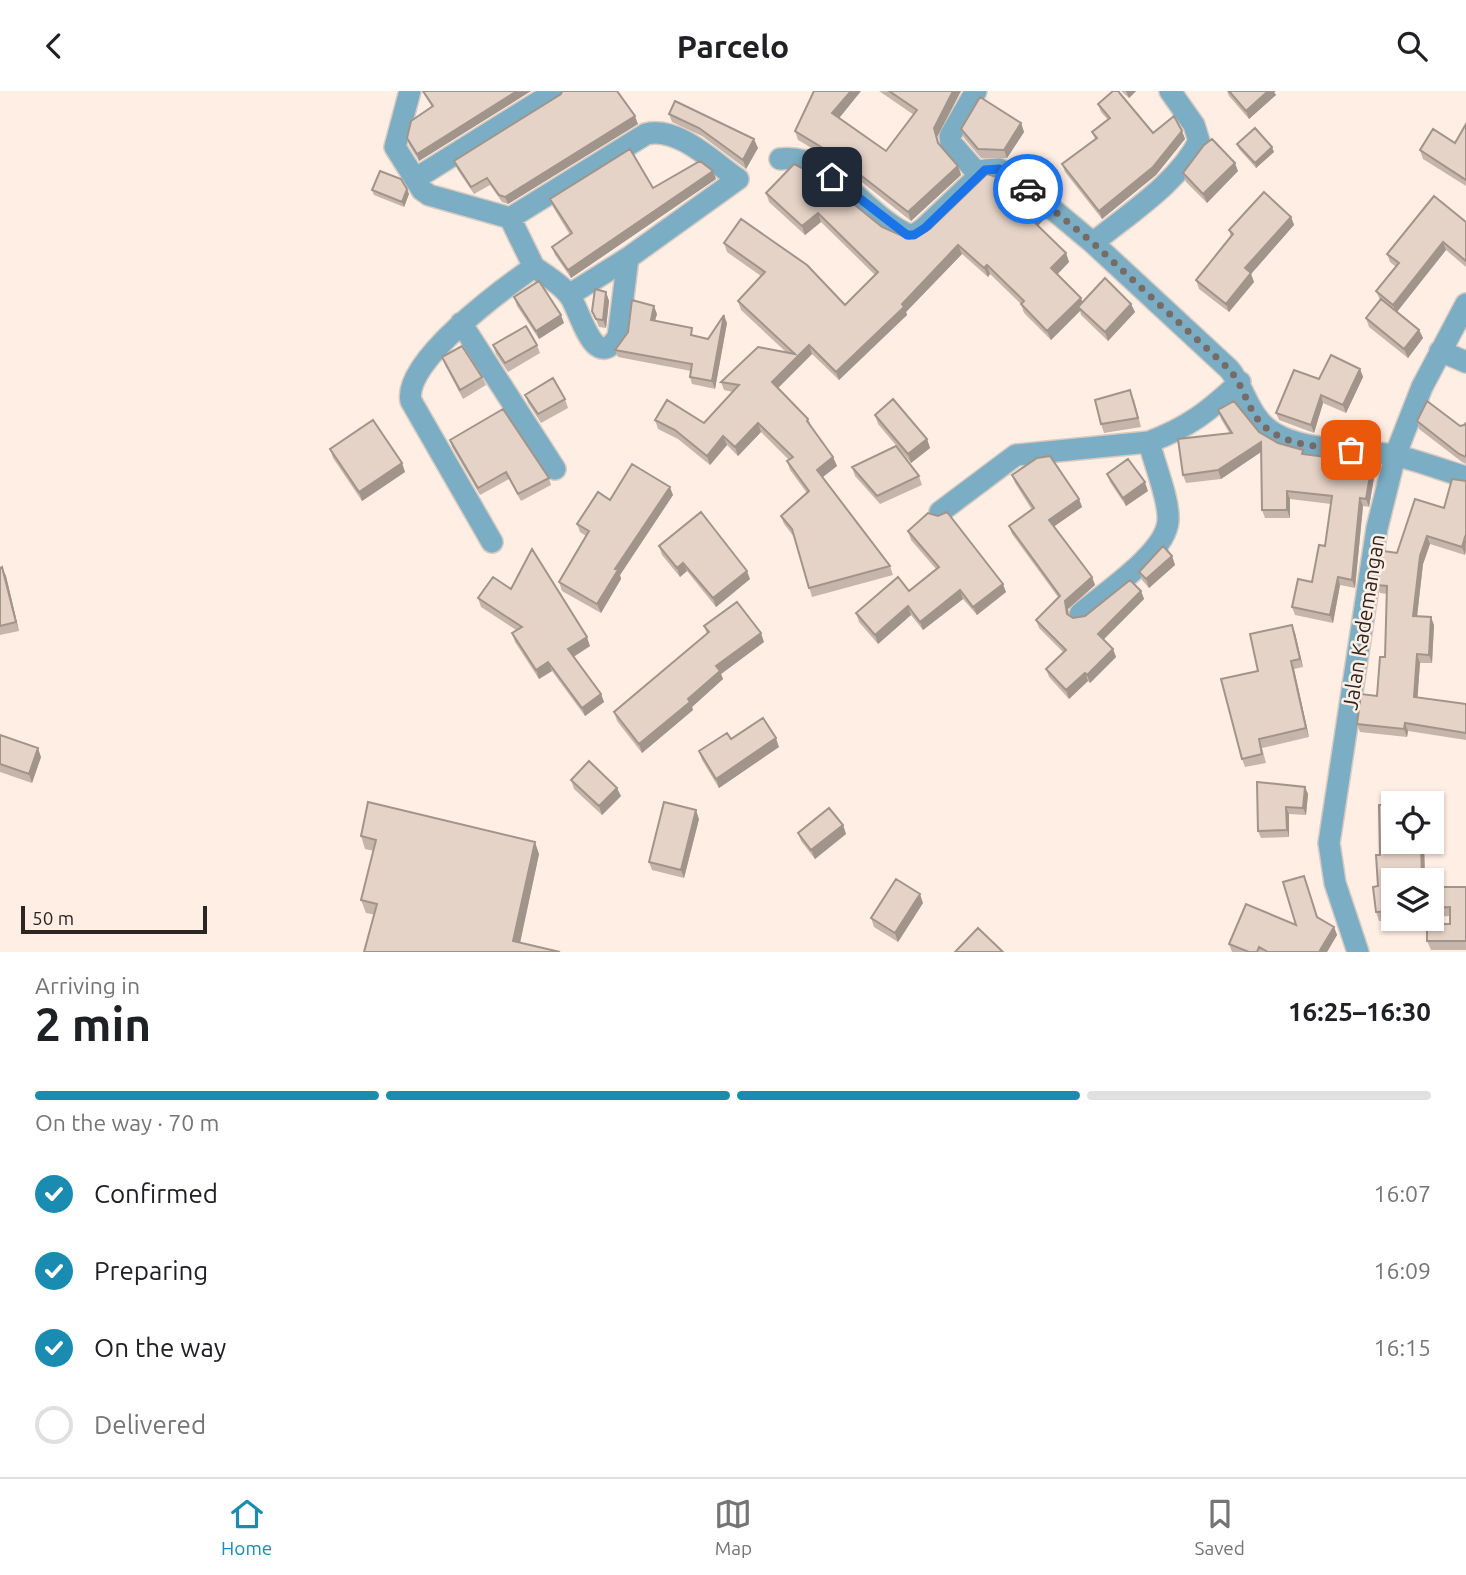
<!DOCTYPE html>
<html lang="en">
<head>
<meta charset="utf-8">
<style>
  :root { --surface:#fff; --page:#f6f6f6; --text:#202124; --muted:#757577; --line:#e0e0e0; --accent:#1a8cb1 }
  body { margin:0; font-family:Ubuntu,sans-serif; background:var(--page); color:var(--text); height:100vh; display:flex; flex-direction:column; font-size:26px; white-space:nowrap }
  * { box-sizing:border-box; margin:0 }
  p { font-size:23px; color:var(--muted) }
  .icon { flex:none; width:38px; height:38px; fill:none; stroke:currentColor; stroke-width:2; stroke-linecap:round; stroke-linejoin:round }
  .map { position:relative; height:861px; overflow:hidden }
  .side { display:flex; flex-direction:column; background:var(--surface); flex:1 }
  .side>* { flex:none }
  .buttons { position:absolute; left:1381px; top:700px; display:grid; gap:14px }
  .buttons a { display:grid; place-items:center; width:63px; height:63px; border-radius:0px; background:var(--surface); box-shadow:0 2px 5px #0004; font-size:35px }
  .scale { position:absolute; left:21px; bottom:18px; width:186px; box-sizing:border-box; padding-left:7px; border:4px solid #2d2521; border-top:0; font-size:19px; line-height:24px; white-space:nowrap; color:#2d2521; -webkit-text-stroke:5px #feeee4; paint-order:stroke }
  .pin { position:absolute; display:grid; place-items:center; width:60px; height:60px; color:#fff; margin:-30px; border-radius:14px; box-shadow:0 4px 10px #0006 }
  .courier { position:absolute; display:grid; place-items:center; width:70px; height:70px; margin:-35px; border:5px solid #1a73e8; border-radius:50%; background:#fff; color:#222; box-shadow:0 2px 9px #0007 }
  .headline em { font-style:normal; font-weight:700 }
  .headline div { display:flex; flex-direction:column-reverse }
  .headline { display:flex; align-items:center; justify-content:space-between; height:119px; padding:0 35px }
  h1 { font-size:46px; font-weight:700; line-height:52px }
  .bar { display:grid; grid-template-columns:repeat(4,1fr); gap:10px 7px; align-content:center; height:84px; padding:0 35px }
  .bar i { height:9px; border-radius:5px; background:var(--line) }
  .bar .active { background:var(--accent) }
  .bar p { grid-column:span 4 }
  ol { padding:0 35px; list-style:none }
  li { display:flex; align-items:center; gap:21px; height:77px }
  li p { margin-inline-start:auto }
  li .icon { padding:7px; border-radius:50%; background:var(--accent); color:#fff; stroke-width:4 }
  li:last-child { color:var(--muted) }
  li i { width:38px; height:38px; border:4px solid var(--line); border-radius:50% }
  header { display:flex; justify-content:space-between; align-items:center; height:91px; padding:0 35px; background:var(--surface); font-size:32px; font-weight:700 }
  .menu { display:flex; justify-content:space-around; align-items:center; height:98px; border-top:2px solid var(--line); background:var(--surface); font-size:19px; color:var(--muted) }
  .menu a { display:grid; justify-items:center; gap:4px }
  .menu .active { color:var(--accent) }
  .map>svg:first-child { display:block }
</style>
</head>
<body>
<header><svg class="icon" aria-label="back" viewBox="0 0 24 24"><path d="M15 5l-7 7 7 7"/></svg>Parcelo<svg class="icon" aria-label="search" viewBox="0 0 24 24"><circle cx="10" cy="10" r="6"/><path d="M15 15l6 6"/></svg></header>
<div class="map">
<svg width="1466" height="861" viewBox="0 0 1466 861">
  <rect width="100%" height="100%" fill="#feeee4"/>
  <g fill="none" stroke-linecap="round" stroke-linejoin="round">
    <g stroke="#d8cac1" stroke-width="24">
      <path id="street" d="M410 0 395 56 422 99 429 104 510 127 534 176C504 197 402 271 411 310L492 451
        M976 0 950 45 951 52 979 84
        M780 68C830 61 865 124 907 143L914 144 924 137 985 79 999 78 1014 86 1093 152 1229 278C1242 293 1246 314 1259 329 1284 362 1356 358 1393 364 1417 369 1442 379 1466 386
        M415 88 556 0
        M510 127 646 43C678 35 713 71 738 88L628 167 569 204
        M1093 152C1128 123 1178 92 1199 50L1194 34 1170 0
        M534 176C545 184 561 193 569 204 580 217 593 283 618 246L628 167
        M461 232 555 378
        M1440 260 1466 271
        M940 421 1016 364 1149 351
        M1080 523C1104 502 1166 462 1168 430 1170 410 1154 372 1149 351 1189 336 1209 320 1240 291
        M1358 861 1335 792 1329 752 1377 437 1395 365 1422 296 1466 213"/>
    </g>
    <use href="#street" stroke="#7baec4" stroke-width="21"/>
  </g>
  <path fill="#c6b5ab" d="M422 0H531L419 70 409 54 407 47 432 16Z
    M861 0 839 27 886 60 914 24 879 0H961L937 46 939 53 958 75 961 84 911 130 839 73 798 49 795 40Z
    M1121 0H1136L1129 7Z
    M1227 0H1276L1274 1 1276 4 1249 28 1229 5Z
    M561 3 638 33 508 113 502 111 490 94 474 103 457 78 454 70Z
    M1098 13 1153 42 1182 40 1185 48 1156 84 1102 128 1065 81 1062 73 1095 48 1092 41 1108 29 1101 21Z
    M669 23 758 57 746 78 702 45 672 31Z
    M1021 32 1024 41 1007 67H981L964 47 961 38Z
    M1466 33V95L1423 68 1420 59 1455 52Z
    M1237 53 1274 61 1256 77 1239 58Z
    M1238 80 1207 112 1186 91 1183 82Z
    M716 88 571 187 555 164 552 156 570 144 553 116 550 108 653 97Z
    M372 99 409 103 404 116 374 104Z
    M766 102 882 136 909 148 1040 119 1044 128 1038 135 1066 162 1069 171 1057 183 1083 211 1131 213 1135 221 1108 250 1081 224 1080 220 1051 249 1024 222 1021 213 990 183 988 186 962 163 906 221 907 224 839 289 812 263 778 297 808 328 812 336 833 366 837 375 823 386 890 475 893 484 812 506 794 446 784 433 781 425 807 402 790 379 787 370 789 369 761 341 738 365 727 354 710 374 678 348 658 338 655 329 704 332 733 301 724 299 721 291 787 262 741 219 738 210 761 185 727 161 724 152 845 214 875 184 821 131 805 144 769 111Z
    M1291 126 1294 134 1251 183 1254 191 1229 221 1199 198 1196 189 1231 146 1229 139Z
    M1466 131V176L1446 159 1397 221 1419 239 1423 247 1408 267 1369 236 1366 227 1380 209 1376 200 1396 176 1390 171 1387 163Z
    M606 201 609 210 606 237 599 236 592 220Z
    M514 206 564 232 539 248 517 215Z
    M657 223 655 230 695 245 708 248 727 232 715 298 692 293 690 286 691 280 618 266 615 259Z
    M493 254H537L540 262 508 281 496 263Z
    M442 266 482 286 486 294 463 308 445 274Z
    M1360 278 1363 286 1346 322 1323 312 1314 342 1279 329 1276 322 1319 288Z
    M525 304 565 308 568 317 541 332 528 312Z
    M1134 308 1141 336 1104 342 1101 333Z
    M1218 319 1278 352 1305 363 1351 369 1373 367 1376 375 1369 416 1363 415 1355 497 1340 494 1333 532 1295 524 1292 516 1312 491 1325 455 1331 413 1290 408V427H1265L1262 419 1261 361 1221 388 1186 392 1183 384 1230 343 1221 328Z
    M875 324 927 348 930 357 911 372 878 333Z
    M1417 330 1460 335 1464 334 1466 332V373L1462 371 1419 338Z
    M450 349 549 387 551 394 521 410 509 388 480 404 452 356Z
    M330 358 402 372 405 381 362 410 333 367Z
    M852 376 919 385 922 394 880 413 855 385Z
    M1107 383 1148 400 1126 415 1110 391Z
    M1012 384 1079 408 1082 416 1054 435 1092 486 1095 494 1068 518 1069 524 1073 527 1085 525 1141 500 1144 508 1103 549 1113 558 1116 566 1090 592 1088 590 1069 608 1049 586 1046 578 1063 561 1039 537 1036 529 1058 506 1012 443 1009 435 1032 419 1015 392Z
    M1466 390V460L1465 464 1430 453 1423 473 1417 526 1434 534 1432 572H1420L1417 607 1466 613V649L1408 640 1407 646 1360 641 1357 633 1377 605 1385 566 1387 503 1380 502 1377 494 1397 462 1444 417Z
    M673 404 620 484 621 488 601 522 562 500 559 491 586 445 580 441 577 433 610 409Z
    M908 440 1006 501 977 524 963 508 923 539 911 524 878 553 859 531 856 522 909 500 936 478 911 449Z
    M659 455 750 488 716 516 687 480 680 486 662 464Z
    M1172 465 1175 474 1149 497 1142 489 1139 481Z
    M0 477 6 485 19 540 0 544Z
    M478 507 590 555 574 566 601 603 604 611 585 625 552 580 539 588 515 551 512 542 516 539 481 516Z
    M704 535 764 551 721 583 723 588 692 616 693 619 642 662 617 630 614 621 707 543Z
    M1295 542 1303 576 1294 578 1309 646 1262 657 1266 672 1245 676 1242 668 1258 580Z
    M0 644 41 666 32 692 0 681Z
    M731 648 779 656 719 697 702 669 699 660Z
    M571 689 621 705 602 724 574 698Z
    M1305 696 1308 703 1306 724 1289 723V746L1261 747 1258 740Z
    M699 728 684 787 652 779 649 771Z
    M843 734 846 743 815 768 801 750 798 742Z
    M361 745 539 763 520 852 366 822 361 809 374 760 365 758Z
    M1393 751H1424L1425 789H1393V828H1408L1379 830 1376 821 1380 764Z
    M1432 796H1466V859H1431L1427 850 1450 833V825L1432 826Z
    M923 812 898 851 874 836 871 827Z
    M1317 826 1334 836 1337 844 1327 861H1232L1229 853 1296 834Z"/>
  <path fill="#a1948b" d="M517 0H531L419 70 417 63Z
    M851 0H861L836 31 832 22Z
    M953 0H961L937 46 941 61 934 37Z
    M1126 0H1136L1129 7Z
    M1268 0H1276L1274 1 1276 4 1249 28 1246 20Z
    M635 25 638 33 508 113 505 106Z
    M1021 32 1024 41 1007 67 1004 59Z
    M1182 40 1185 48 1156 84 1102 128 1099 120Z
    M754 48 758 57 746 78 743 69Z
    M1272 56 1274 61 1256 77 1255 72Z
    M1235 72 1238 80 1207 112 1203 103Z
    M958 75 961 84 911 130 908 121Z
    M713 80 716 88 571 187 568 179Z
    M407 98 409 103 404 116 402 111Z
    M1040 119 1044 128 1035 138 1032 129Z
    M818 122 821 131 805 144 802 135Z
    M1291 126 1294 134 1251 183 1254 191 1229 221 1226 213 1245 177Z
    M1443 151 1446 159 1396 222 1393 214Z
    M958 154 962 163 906 221 907 224 839 289 836 281Z
    M1066 162 1069 171 1055 186 1051 177Z
    M987 174 990 183 988 186 984 177Z
    M606 201 609 210 606 237 603 229Z
    M1081 207 1084 216H1078L1080 220 1051 249 1047 240Z
    M1131 213 1135 221 1108 250 1105 241Z
    M654 215 657 223 653 236 651 229Z
    M561 224 564 232 539 248 536 240Z
    M724 224 727 232 715 298 712 290Z
    M1419 239 1423 247 1408 267 1404 258Z
    M809 254 812 263 775 300 772 291Z
    M1360 278 1363 286 1346 322 1343 314Z
    M1321 304 1323 312 1314 342 1311 334Z
    M758 332 761 341 738 365 735 356Z
    M723 345 727 354 710 374 707 365Z
    M927 348 930 357 911 372 908 363Z
    M1261 351 1264 359 1221 388 1218 379Z
    M833 366 837 375 820 388 817 379Z
    M1373 367 1376 375 1369 416 1366 408Z
    M402 372 405 381 362 410 359 401Z
    M1145 391 1148 400 1126 415 1123 407Z
    M670 396 673 404 620 484 621 488 601 522 597 513 615 478Z
    M1287 400 1290 408V427L1287 419Z
    M1360 407 1363 415 1355 497 1352 489Z
    M1079 408 1082 416 1052 437 1049 429Z
    M1427 445 1430 453 1423 473 1416 534 1413 525 1420 465Z
    M1465 446 1466 450 1465 464 1462 456Z
    M1172 465 1175 474 1149 497 1146 488Z
    M683 472 687 480 680 486 677 477Z
    M2 476 6 485 19 540 16 531Z
    M747 480 750 488 716 516 713 507Z
    M1092 486 1095 494 1068 518 1069 531 1067 523 1065 510Z
    M1338 486 1340 494 1333 532 1330 524Z
    M1003 493 1006 501 977 524 973 516Z
    M960 499 963 508 923 539 920 531Z
    M1141 500 1144 508 1101 551 1098 543Z
    M908 515 911 524 878 553 875 544Z
    M1431 526 1434 534 1432 572 1429 564Z
    M1292 534 1295 542 1303 576 1300 568Z
    M761 542 764 551 721 583 723 588 692 616 693 619 642 662 639 653 688 608 716 575Z
    M587 546 590 555 571 567 568 558Z
    M1113 558 1116 566 1090 592 1087 584Z
    M1417 563 1420 572 1417 614 1414 606Z
    M1291 570 1294 578 1309 646 1306 637Z
    M548 571 552 580 539 588 536 579Z
    M1085 582 1088 590 1069 608 1066 599Z
    M601 603 604 611 585 625 582 617Z
    M1405 632 1408 640 1407 646 1404 638Z
    M776 647 779 656 719 697 716 688Z
    M38 657 41 666 32 692 29 683Z
    M1305 696 1308 703 1306 724 1303 717Z
    M617 697 621 705 602 724 599 715Z
    M1286 716 1289 723V746L1287 739Z
    M696 719 699 728 684 787 681 779Z
    M843 734 846 743 815 768 811 759Z
    M535 751 539 763 518 861 513 850Z
    M1421 751H1424L1425 789H1422Z
    M920 803 923 812 898 851 895 842Z
    M1334 836 1337 844 1327 861H1319Z"/>
  <path fill="#e6d3c7" stroke="#a1948b" stroke-width="2" d="M423 0H517L417 63 407 47 411 30 433 15Z
    M562 0H617L635 25 505 106 499 104 487 87 471 96 454 70 561 3Z
    M814 0H851L832 22 886 60 917 19 889 0H953L934 37 938 52 958 75 908 121 836 65 795 40Z
    M1113 0H1118L1153 42 1174 25 1182 40 1153 76 1099 120 1062 73 1097 47 1092 41 1110 27 1098 13Z
    M1229 0H1268L1246 20Z
    M980 6 1021 32 1004 59 978 58 961 38Z
    M675 10 754 48 743 69 699 37 669 23Z
    M1466 33V89L1420 59 1433 38 1455 52Z
    M1255 37 1272 56 1255 72 1237 53Z
    M1212 48 1235 72 1203 103 1183 82 1204 54Z
    M630 58 653 97 700 70 713 80 568 179 552 156 572 142 550 108Z
    M794 73 820 86 882 136 909 148 930 138 987 83 1003 88 1040 119 1032 129 1066 162 1051 177 1081 207 1047 240 1021 213 1024 210 987 174 984 177 958 154 902 213 904 216 836 281 809 254 772 291 808 328 807 330 833 366 817 379 890 475 809 497 792 438 781 425 809 400 787 370 793 366 758 332 735 356 723 345 707 365 675 339 655 329 667 309 704 332 739 294 721 291 758 256 795 263 738 210 765 181 724 152 741 128 807 174 845 214 878 181 818 122 802 135 766 102Z
    M380 80 401 88 407 98 402 111 372 99Z
    M1264 101 1291 126 1245 177 1251 182 1226 213 1196 189 1233 143 1229 139Z
    M1434 105 1466 131V170L1443 151 1393 214 1376 200 1399 172 1387 163Z
    M1105 187 1131 213 1105 241 1078 216Z
    M539 190 561 224 536 240 514 206Z
    M595 198 606 201 603 229 596 228 592 220Z
    M1381 208 1419 239 1404 258 1366 227Z
    M632 209 654 215 651 229 692 237 691 244 708 248 724 224 712 290 690 286 692 273 615 259 628 241Z
    M526 235 537 254 505 272 493 254Z
    M462 255 482 286 460 299 442 266Z
    M1331 264 1360 278 1343 314 1321 304 1311 334 1276 322 1294 279 1319 288Z
    M553 287 565 308 538 323 525 304Z
    M1130 299 1138 327 1101 333 1095 309Z
    M893 308 927 348 908 363 875 324Z
    M1234 310 1259 341 1278 352 1303 359 1302 363 1351 369V365L1373 367 1366 408 1360 407 1352 489 1338 486 1330 524 1292 516 1298 488 1312 491 1319 454 1325 455 1332 405 1287 400V419H1262L1261 351 1218 379 1183 384 1178 348 1232 342 1218 319Z
    M1427 310 1460 335 1464 334 1466 332V366L1459 363 1417 330Z
    M503 318 549 387 518 403 506 381 478 397 450 349Z
    M373 329 402 372 359 401 330 358Z
    M896 355 919 385 877 405 852 376Z
    M1050 365 1079 408 1049 429 1092 486 1065 510 1067 523 1073 527 1085 525 1130 489 1141 500 1098 543 1113 558 1087 584 1085 582 1066 599 1046 578 1066 559 1036 529 1060 505 1009 435 1034 417 1012 384 1037 367Z
    M1128 368 1145 391 1123 407 1107 383Z
    M632 373 670 396 615 478 618 479 597 513 559 491 589 440 577 433 598 401 610 409Z
    M1452 388 1466 390V447L1465 446 1462 456 1427 445 1420 465 1413 525 1431 526 1429 564 1417 563 1414 606 1466 613V642L1405 632 1404 638 1357 633 1361 603 1377 605 1380 566H1385L1387 495 1377 494 1383 460 1397 462 1415 408 1444 417Z
    M701 421 747 480 713 507 683 472 677 477 659 455Z
    M947 421 1003 493 973 516 960 499 920 531 908 515 875 544 856 522 898 486 909 500 939 476 908 440 928 422 938 425Z
    M1163 455 1172 465 1146 488 1139 481Z
    M532 458 587 546 568 558 601 603 582 617 548 571 536 579 512 542 522 536 478 507 493 486 511 498Z
    M2 476 16 531 0 535V477Z
    M737 511 761 542 716 575 720 580 688 608 690 611 639 653 614 621 709 541 704 535Z
    M1292 534 1300 568 1291 570 1306 637 1259 648 1262 663 1242 668 1221 588 1258 580 1250 543Z
    M763 627 776 647 716 688 699 660 727 642 731 648Z
    M0 644 38 657 29 683 0 673Z
    M589 670 617 697 599 715 571 689Z
    M1257 691 1305 696 1303 717 1286 716 1287 739 1258 740Z
    M368 711 535 751 513 850 560 861H364L377 813 361 809 376 749 361 745Z
    M664 711 696 719 681 779 649 771Z
    M1379 714H1393V751H1421L1422 789H1393V820L1376 821 1373 796 1378 795 1376 764H1380Z
    M829 717 843 734 811 759 798 742Z
    M1304 785 1317 826 1334 836 1319 861H1268L1259 856 1257 861H1249L1229 853 1246 813 1296 834 1283 791Z
    M896 788 920 803 895 842 871 827Z
    M1432 796H1466V850H1427V833H1450V816L1432 817Z
    M978 837 1003 861H955Z"/>
  <g fill="none" stroke-linecap="round" stroke-linejoin="round">
    <path stroke="#766b65" stroke-width="7" stroke-dasharray="0 12.6" d="M1028 98 1093 152 1229 278C1243 294 1247 315 1259 330 1280 355 1322 356 1351 359"/>
    <path stroke="#1a73e8" stroke-width="9" d="M832 86 907 144H914L925 137 985 79 999 78 1028 98"/>
  </g>
  <g text-anchor="middle" dominant-baseline="central" stroke-width="5" stroke-linejoin="round" paint-order="stroke">
    <g font-size="21" fill="#2d2521" stroke="#feeee4">
      <text transform="translate(1363 531) rotate(-81)">Jalan Kademangan</text>
    </g>
  </g>
</svg>
<div class="buttons">
<a><svg class="icon" aria-label="locate" viewBox="0 0 24 24"><circle cx="12" cy="12" r="6"/><path d="M12 2v4M12 18v4M2 12h4M18 12h4"/></svg></a>
<a><svg class="icon" aria-label="layers" viewBox="0 0 24 24"><path d="M12 4l9 5-9 5-9-5zM3 14l9 5 9-5"/></svg></a>
</div>
<div class="scale">50 m</div>
<div class="pin" style="left:1351px;top:359px;background:#ea580c"><svg class="icon" aria-label="bag" viewBox="0 0 24 24"><path d="M5 8h14l-1 12H6zM9 8a3 3 0 0 1 6 0"/></svg></div>
<div class="pin" style="left:832px;top:86px;background:#1f2937"><svg class="icon" aria-label="home" viewBox="0 0 24 24"><path d="M3 11l9-7 9 7M6 9v11h12V9"/></svg></div>
<div class="courier" style="left:1028px;top:98px"><svg class="icon" aria-label="car" viewBox="0 0 24 24"><path d="M5 17H2v-5l4-1 3-4h7l3 4 3 1v5h-3M9 17h6M6 11h13"/><circle cx="7" cy="17" r="2"/><circle cx="17" cy="17" r="2"/></svg></div>
</div>
<section class="side">
<div class="headline"><div><h1>2 min</h1><p>Arriving in</p></div><em>16:25–16:30</em></div>
<div class="bar"><i class="active"></i><i class="active"></i><i class="active"></i><i></i><p>On the way · 70 m</p></div>
<ol>
<li><svg class="icon" aria-label="check" viewBox="0 0 24 24"><path d="M5 12l5 5 9-10"/></svg>Confirmed<p>16:07</p></li>
<li><svg class="icon" aria-label="check" viewBox="0 0 24 24"><path d="M5 12l5 5 9-10"/></svg>Preparing<p>16:09</p></li>
<li><svg class="icon" aria-label="check" viewBox="0 0 24 24"><path d="M5 12l5 5 9-10"/></svg>On the way<p>16:15</p></li>
<li><i></i>Delivered</li>
</ol>
</section>
<nav class="menu">
<a class="active"><svg class="icon" aria-label="home" viewBox="0 0 24 24"><path d="M3 11l9-7 9 7M6 9v11h12V9"/></svg>Home</a>
<a><svg class="icon" aria-label="map" viewBox="0 0 24 24"><path d="M3 6l6-2 6 2 6-2v14l-6 2-6-2-6 2zM9 4v14M15 6v14"/></svg>Map</a>
<a><svg class="icon" aria-label="saved" viewBox="0 0 24 24"><path d="M7 4h10v16l-5-4-5 4z"/></svg>Saved</a>
</nav>
</body>
</html>
